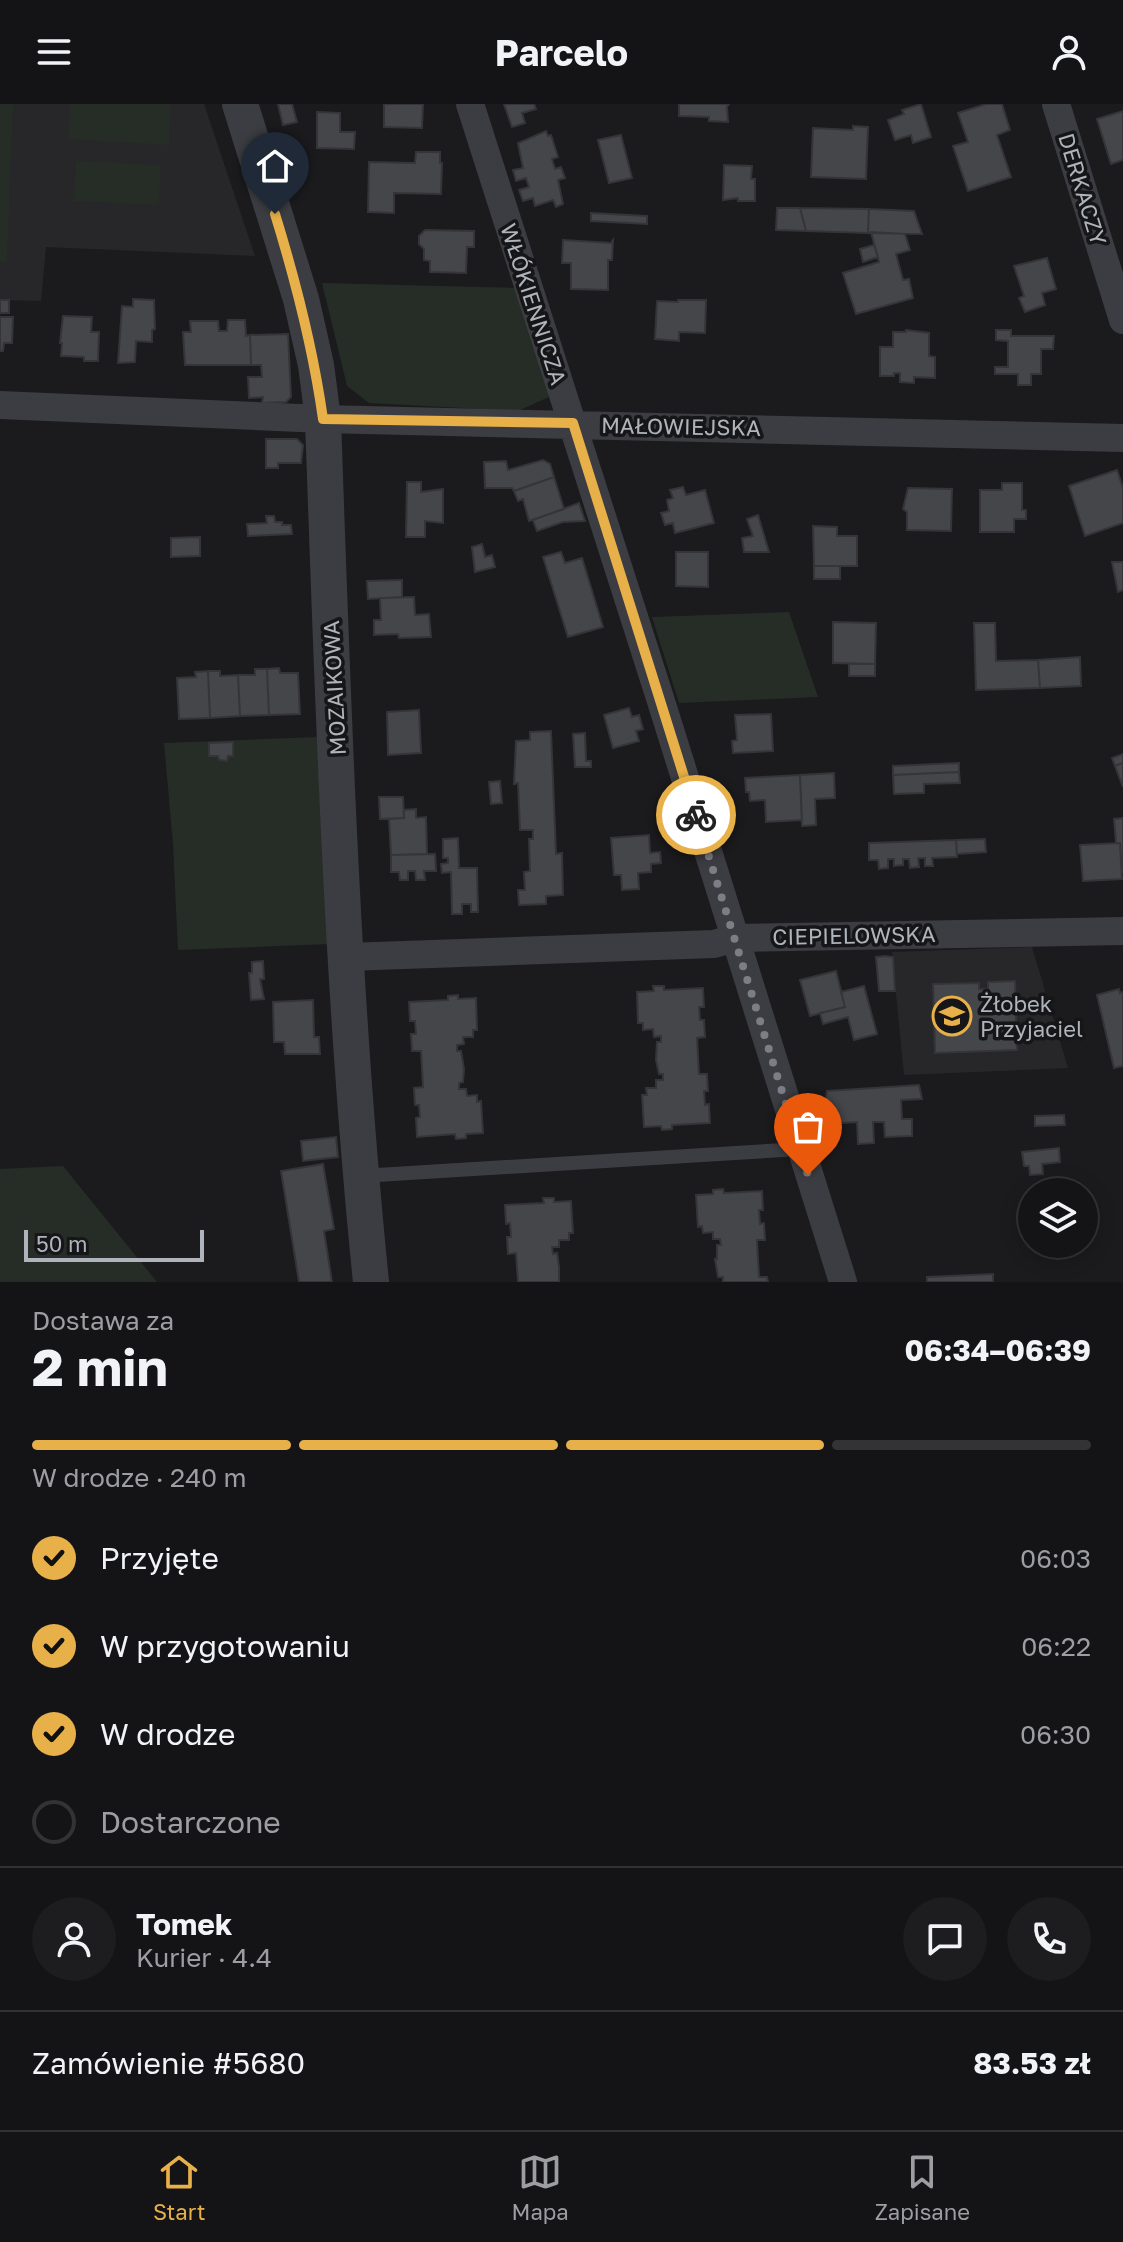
<!DOCTYPE html>
<html lang="pl">
<head>
<meta charset="utf-8">
<style>
  :root { --surface:#141416; --page:#1d1d1f; --text:#f1f3f6; --muted:#9d9ea1; --line:#333335; --accent:#e8b048 }
  body { margin:0; font-family:"Golos Text",sans-serif; background:var(--page); color:var(--text); height:100vh; display:flex; flex-direction:column; font-size:30px; white-space:nowrap }
  * { box-sizing:border-box; margin:0 }
  p { font-size:26px; color:var(--muted) }
  .icon { flex:none; width:44px; height:44px; fill:none; stroke:currentColor; stroke-width:2; stroke-linecap:round; stroke-linejoin:round }
  .map { position:relative; height:1178px; overflow:hidden }
  .sheet { display:flex; flex-direction:column; background:var(--surface); flex:1 }
  .sheet>* { flex:none }
  .fabs { position:absolute; left:1018px; top:1074px; display:grid; gap:16px }
  .fabs a { display:grid; place-items:center; width:80px; height:80px; border-radius:50%; background:var(--surface); box-shadow:0 4px 20px #0003,0 0 0 2px var(--line); font-size:40px }
  .scale { position:absolute; left:24px; bottom:20px; width:180px; box-sizing:border-box; padding-left:8px; border:4px solid #aeb3bc; border-top:0; font-size:22px; line-height:28px; white-space:nowrap; color:#aeb3bc; -webkit-text-stroke:6px #161618; paint-order:stroke }
  .pin { position:absolute; display:grid; place-items:center; width:68px; height:68px; color:#fff; margin:-82px -34px; border-radius:50% 50% 50% 0; rotate:-45deg; box-shadow:0 0 8px #0007 }
  .pin .icon { rotate:45deg }
  .courier { position:absolute; display:grid; place-items:center; width:80px; height:80px; margin:-40px; border:6px solid #e8b048; border-radius:50%; background:#fff; color:#222; box-shadow:0 2px 10px #0007 }
  .summary em { font-style:normal; font-weight:700 }
  .summary div { display:flex; flex-direction:column-reverse }
  .summary { display:flex; align-items:center; justify-content:space-between; height:136px; padding:0 32px }
  h1 { font-size:52px; font-weight:700; line-height:60px }
  .bar { display:grid; grid-template-columns:repeat(4,1fr); gap:12px 8px; align-content:center; height:96px; padding:0 32px }
  .bar i { height:10px; border-radius:6px; background:var(--line) }
  .bar .active { background:var(--accent) }
  .bar p { grid-column:span 4 }
  .line { display:flex; align-items:center; gap:20px; padding:0 32px; border-top:2px solid var(--line) }
  .line div { flex:1 }
  .round { display:grid; place-items:center; flex:none; width:84px; height:84px; border-radius:42px; background:var(--page) }
  ol { padding:0 32px; list-style:none }
  li { display:flex; align-items:center; gap:24px; height:88px }
  li p { margin-inline-start:auto }
  li .icon { padding:8px; border-radius:50%; background:var(--accent); color:#111; stroke-width:4 }
  li:last-child { color:var(--muted) }
  li i { width:44px; height:44px; border:4px solid var(--line); border-radius:50% }
  header { display:flex; justify-content:space-between; align-items:center; height:104px; padding:0 32px; background:var(--surface); font-size:36px; font-weight:700 }
  .tab-bar { display:flex; justify-content:space-around; align-items:center; height:112px; border-top:2px solid var(--line); background:var(--surface); font-size:22px; color:var(--muted) }
  .tab-bar a { display:grid; justify-items:center; gap:4px }
  .tab-bar .active { color:var(--accent) }
  .map>svg:first-child { display:block }
</style>
</head>
<body>
<header><svg class="icon" aria-label="menu" viewBox="0 0 24 24"><path d="M4 6h16M4 12h16M4 18h16"/></svg>Parcelo<svg class="icon" aria-label="person" viewBox="0 0 24 24"><circle cx="12" cy="8" r="4"/><path d="M4 21q1-7 8-7t8 7"/></svg></header>
<div class="map">
<svg width="1123" height="1178" viewBox="0 0 1123 1178">
  <rect width="100%" height="100%" fill="#1b1b1d"/>
  <path fill="#27272a" d="M0 0H204L255 152 46 143 41 197 0 196Z
    M1032 843 1068 964 904 971 892 848Z"/>
  <path fill="#252d26" d="M0 0H13L7 158 0 157Z
    M70 0H171L169 41 68 35Z
    M76 57 161 61 159 101 74 97Z
    M322 179 516 184 551 292 518 307 369 299 347 282Z
    M789 508 818 593 679 599 652 513Z
    M319 633 329 840 178 846 173 740 164 639Z
    M63 1062 157 1178H0V1065Z"/>
  <path fill="#45464a" stroke="#353539" stroke-width="2" d="M278 0H292L297 18 283 21Z
    M384 0H423L422 24 384 23Z
    M504 0H534L536 5 522 9 525 19 512 23Z
    M679 0H729L727 3 728 18 709 17V13L679 12Z
    M921 0 931 33 913 39 911 31 895 36 888 16 904 10 902 6Z
    M986 0H1002L1010 26 997 31 1011 73 968 87 953 42 968 38 958 9Z
    M1123 7V56L1111 60 1097 15Z
    M317 8 340 9V28H355L354 45 317 44Z
    M853 22 868 23 866 75 811 73 813 24 853 26Z
    M546 27 548 32 551 31 558 53 552 55 555 65 561 63 565 74 558 76 563 100 556 103 553 96 535 102 533 94 523 97 519 86 529 83 526 74 516 77 513 66 523 64 518 39Z
    M621 31 632 74 609 79 598 36Z
    M416 48H440V59H442L441 90 394 89V109L368 108 369 58 415 59Z
    M724 61 752 62 751 75H755V97H738V94L723 96Z
    M777 104H800L806 127 776 126Z
    M800 104 869 105 868 129 806 127Z
    M869 105 914 107 922 130 868 129Z
    M591 109 647 112V120L591 117Z
    M425 126 474 127V143H467L466 169 430 168V157L424 156V145L419 140V132Z
    M871 128 905 130 910 146 896 150 903 176 909 175 913 194 856 210 843 169 879 158Z
    M563 136 611 139 613 136 612 156H608V186L571 185V159H562Z
    M874 141 878 153 863 158 860 145Z
    M1047 154 1056 185 1042 189 1045 201 1025 208 1019 194 1024 192 1014 162Z
    M133 195 154 196 155 225 152 226V238L136 237 135 258 118 259 122 202 133 203Z
    M0 196H9V209H0Z
    M678 196H706L705 229 679 228V237L655 235 657 197 678 198Z
    M63 212 92 213 91 228H99L98 257H84V253L61 252 62 239H60Z
    M0 213H13L12 239H4L3 247H0Z
    M228 216H245L246 232 250 231 251 261H185L183 228H191L190 217H218L219 227H227Z
    M906 226 929 229V252L935 253V274L914 273V279L900 278V269H894V272H880V243H893V228H906Z
    M996 226H1011V232H1054L1053 245H1041V270H1031V281H1018V270H995V263H1008V237L996 236Z
    M288 230 291 293 286 298 262 299 263 293 249 294 248 273H262L261 261H251L250 231Z
    M266 335H297L303 341 301 359H278V364H266Z
    M543 356 550 360 554 373 514 387 512 384H485L484 358 506 357 508 366Z
    M1117 366 1123 384V419L1085 432 1069 382Z
    M554 373 564 405 529 417 523 395 518 397 514 387Z
    M407 378H421V388L443 385V419L425 417V433H406Z
    M1002 379H1022V406H1026V415H1014V428H980V386H1002Z
    M683 383 686 391 705 386 714 419 675 429 673 419 665 421 661 409 669 407 667 396 673 394 670 386Z
    M908 384 952 385 951 427 907 426V408L903 405Z
    M579 399 585 417 563 418 537 427 533 416Z
    M758 411 769 448H744L742 434 753 432 747 415Z
    M266 412H274L275 418H282V421H291L292 430 248 432 247 420 267 419Z
    M813 422 837 423V432H857V462H814Z
    M200 433V452L171 453V434Z
    M482 440 485 453 492 451 495 463 475 468 472 443Z
    M561 448 565 459 582 454 603 523 568 533 543 453Z
    M676 448H708V483L676 482Z
    M1112 458H1123V486L1118 488Z
    M814 462H840V475H814Z
    M402 476V493L368 495 367 477Z
    M414 493 415 511 429 510 431 533 399 534 398 530 374 531V516H381L380 494Z
    M833 518 876 519 875 560 833 559Z
    M974 519H995L996 557 1038 556 1040 584 976 586Z
    M1080 553 1081 582 1040 584 1038 556Z
    M849 560H875V572H849Z
    M279 564 280 569H298L300 610 269 611 267 565Z
    M255 565H267L269 611 240 612 238 571H255Z
    M208 567 210 614 179 615 177 574 196 573 195 568Z
    M208 567H220V572L238 571 240 612 210 614Z
    M629 604 632 613 639 611 643 625 636 627 639 637 613 644 604 611Z
    M419 606 421 649 388 651 387 608Z
    M771 610 773 647 733 649 732 637 737 636 735 611Z
    M551 627 556 750 562 749 563 791 546 792V800L519 801 518 786H525L524 768 530 767 529 735H533V726H520L518 679 514 680 516 637 530 636V628Z
    M585 629 586 657H591V663H575L573 630Z
    M233 638V652H228L227 657 219 656 218 652H209V639Z
    M1123 650V659L1115 662 1112 654Z
    M959 659V668L893 671V662Z
    M1123 659V683L1115 662Z
    M959 668 960 679 924 680V689L894 690 893 671Z
    M834 669 835 694 815 695 816 721 802 722 800 671Z
    M800 671 802 716 766 718 765 696 750 697 749 688H746L745 674Z
    M500 677 502 699 491 700 489 678Z
    M379 693H403L404 714 380 715Z
    M416 705V714L426 713 427 750 391 751 389 715 404 714V706Z
    M1123 714V768H1122L1120 739H1116L1114 715Z
    M649 731 650 749 660 748 661 759 651 760V768L638 769 639 785 622 786 621 771H614L611 734Z
    M458 734 459 764H477L478 808H471V800H462V810H452L451 768 442 769 441 760 448 759V754H443V735Z
    M985 735 986 748 957 750 956 736Z
    M956 736 957 753 932 754 933 762H925V754H918L919 763 910 764 909 755H903V761L894 762V755H888V764L879 765 878 756H869V739Z
    M1120 739 1122 775 1083 777 1080 741Z
    M435 750 436 767H424L425 776H416L415 767H408V776H400L399 768H391V751Z
    M886 852 893 853 895 887H879L876 853Z
    M263 857 264 875H260L264 895 251 896 249 869H252V858Z
    M836 867 845 903 810 912 800 876Z
    M1015 877 1017 946 935 949 933 880 979 879V885H988V878Z
    M653 882H664V886L703 884 704 903H699L700 916H704L705 933 697 934 699 970H707L708 987H704L705 1001 709 1000 710 1019 672 1021V1025L662 1026 661 1022 644 1023 642 991H647L646 984H656V976H663V970H659L656 956 657 938H661V932L654 933 653 925 643 926V919H638L637 888 654 887Z
    M864 882 877 930 854 936 848 913 823 920 820 909 845 903 841 888Z
    M1119 885 1120 889 1123 888V962L1114 964 1097 891Z
    M458 891V895L476 894 477 926H473V933H463L464 940 457 941V947H461L464 965 463 978 459 979V985H466L467 992 477 991V998L481 997 483 1029 466 1030V1034L456 1035 455 1030 417 1033 416 1014 420 1013 419 1001H415L414 984 423 983 421 947H412L411 930H416L415 917H410L409 898 448 896V892Z
    M313 896 314 933H319L320 950H285L284 938H274L273 898Z
    M919 981 922 995 901 996 902 1015H912V1032L885 1033 884 1018H873L874 1039 858 1040 857 1018 829 1020 828 1005H824L827 987Z
    M1064 1011 1065 1021 1035 1022V1012Z
    M336 1033 338 1053 303 1057 301 1037Z
    M1059 1044 1060 1058 1042 1060 1043 1070 1030 1071 1029 1062H1024L1022 1048Z
    M323 1060 334 1125 324 1127 332 1178H299L281 1067Z
    M723 1085 724 1089 762 1087 763 1106H759L760 1120 764 1119 765 1136H757L759 1173H767L768 1178H723V1173H718L715 1155H717V1141H721L720 1135H713V1128L703 1129 702 1122 698 1123 696 1091 713 1090V1086Z
    M543 1094H554V1098L571 1097 573 1129H569V1136H559V1143H552L553 1150 557 1149 559 1163V1178H518L516 1149 508 1150 507 1133H511L510 1119 506 1120 505 1101 544 1099Z
    M993 1170V1178H927V1173Z"/>
  <g fill="none" stroke-linecap="round" stroke-linejoin="round">
    <path stroke="#3c3d42" stroke-width="14" d="M361 1072 800 1045"/>
    <path stroke="#3c3d42" stroke-width="28" d="M470 0 660 594 843 1178
      M1056 0 1123 216
      M0 301 323 315 1123 334
      M347 853 714 840 735 834 1123 827"/>
    <path stroke="#3c3d42" stroke-width="36" d="M240 0 301 195 316 261 323 315C333 602 342 892 371 1178"/>
  </g>
  <g fill="none" stroke-linecap="round" stroke-linejoin="round">
    <path stroke="#7b7e84" stroke-width="8" stroke-dasharray="0 14.4" d="M696 711 808 1071"/>
    <path stroke="#e8b048" stroke-width="10" d="M275 110C296 178 313 244 323 315L573 319 696 711"/>
  </g>
  <defs>
    <g id="school-ring" transform="scale(2)"><circle r="9.5" fill="#161618" stroke="#e8b048" stroke-width="1.5"/><path d="M0-5L7-2L0 1L-7-2ZM-4 1L0 2.5L4 1V4Q0 6-4 4Z" fill="#e8b048"/></g>
  </defs>
  <g fill-rule="evenodd">
    <use href="#school-ring" x="952" y="912"/>
  </g>
  <g text-anchor="middle" dominant-baseline="central" stroke-width="7" stroke-linejoin="round" paint-order="stroke">
    <g font-size="22" fill="#aeb3bc" stroke="#161618">
      <text transform="translate(1083 85) rotate(73)">DERKACZY</text>
      <text transform="translate(534 200) rotate(72)">WŁÓKIENNICZA</text>
      <text transform="translate(681 322) rotate(1)">MAŁOWIEJSKA</text>
      <text transform="translate(334 584) rotate(-93)">MOZAIKOWA</text>
      <text transform="translate(854 831) rotate(-1)">CIEPIELOWSKA</text>
    </g>
    <g font-size="22" fill="#aeb3bc" stroke="#161618" text-anchor="start">
      <text x="980" y="899">Żłobek<tspan x="980" dy="25">Przyjaciel</tspan></text>
    </g>
  </g>
</svg>
<div class="fabs">
<a><svg class="icon" aria-label="layers" viewBox="0 0 24 24"><path d="M12 4l9 5-9 5-9-5zM3 14l9 5 9-5"/></svg></a>
</div>
<div class="scale">50 m</div>
<div class="pin" style="left:808px;top:1071px;background:#ea580c"><svg class="icon" aria-label="bag" viewBox="0 0 24 24"><path d="M5 8h14l-1 12H6zM9 8a3 3 0 0 1 6 0"/></svg></div>
<div class="pin" style="left:275px;top:110px;background:#1f2937"><svg class="icon" aria-label="home" viewBox="0 0 24 24"><path d="M3 11l9-7 9 7M6 9v11h12V9"/></svg></div>
<div class="courier" style="left:696px;top:711px"><svg class="icon" aria-label="bike" viewBox="0 0 24 24"><circle cx="6" cy="16" r="4"/><circle cx="18" cy="16" r="4"/><path d="M6 16l4-8h5l3 8M10 8l3 8H6M13 5h3"/></svg></div>
</div>
<section class="sheet">
<div class="summary"><div><h1>2 min</h1><p>Dostawa za</p></div><em>06:34–06:39</em></div>
<div class="bar"><i class="active"></i><i class="active"></i><i class="active"></i><i></i><p>W drodze · 240 m</p></div>
<ol>
<li><svg class="icon" aria-label="check" viewBox="0 0 24 24"><path d="M5 12l5 5 9-10"/></svg>Przyjęte<p>06:03</p></li>
<li><svg class="icon" aria-label="check" viewBox="0 0 24 24"><path d="M5 12l5 5 9-10"/></svg>W przygotowaniu<p>06:22</p></li>
<li><svg class="icon" aria-label="check" viewBox="0 0 24 24"><path d="M5 12l5 5 9-10"/></svg>W drodze<p>06:30</p></li>
<li><i></i>Dostarczone</li>
</ol>
<div class="line" style="height:144px"><a class="round"><svg class="icon" aria-label="person" viewBox="0 0 24 24"><circle cx="12" cy="8" r="4"/><path d="M4 21q1-7 8-7t8 7"/></svg></a><div><b>Tomek</b><p>Kurier · 4.4</p></div><a class="round"><svg class="icon" aria-label="chat" viewBox="0 0 24 24"><path d="M4 5h16v11H9l-5 4z"/></svg></a><a class="round"><svg class="icon" aria-label="phone" viewBox="0 0 24 24"><path d="M5 4h4l2 5-3 2q2 4 5 5l2-3 5 2v4C11 20 4 13 5 4z"/></svg></a></div>
<div class="line" style="height:104px"><div>Zamówienie #5680</div><b>83.53 zł</b></div>
</section>
<nav class="tab-bar">
<a class="active"><svg class="icon" aria-label="home" viewBox="0 0 24 24"><path d="M3 11l9-7 9 7M6 9v11h12V9"/></svg>Start</a>
<a><svg class="icon" aria-label="map" viewBox="0 0 24 24"><path d="M3 6l6-2 6 2 6-2v14l-6 2-6-2-6 2zM9 4v14M15 6v14"/></svg>Mapa</a>
<a><svg class="icon" aria-label="saved" viewBox="0 0 24 24"><path d="M7 4h10v16l-5-4-5 4z"/></svg>Zapisane</a>
</nav>
</body>
</html>
